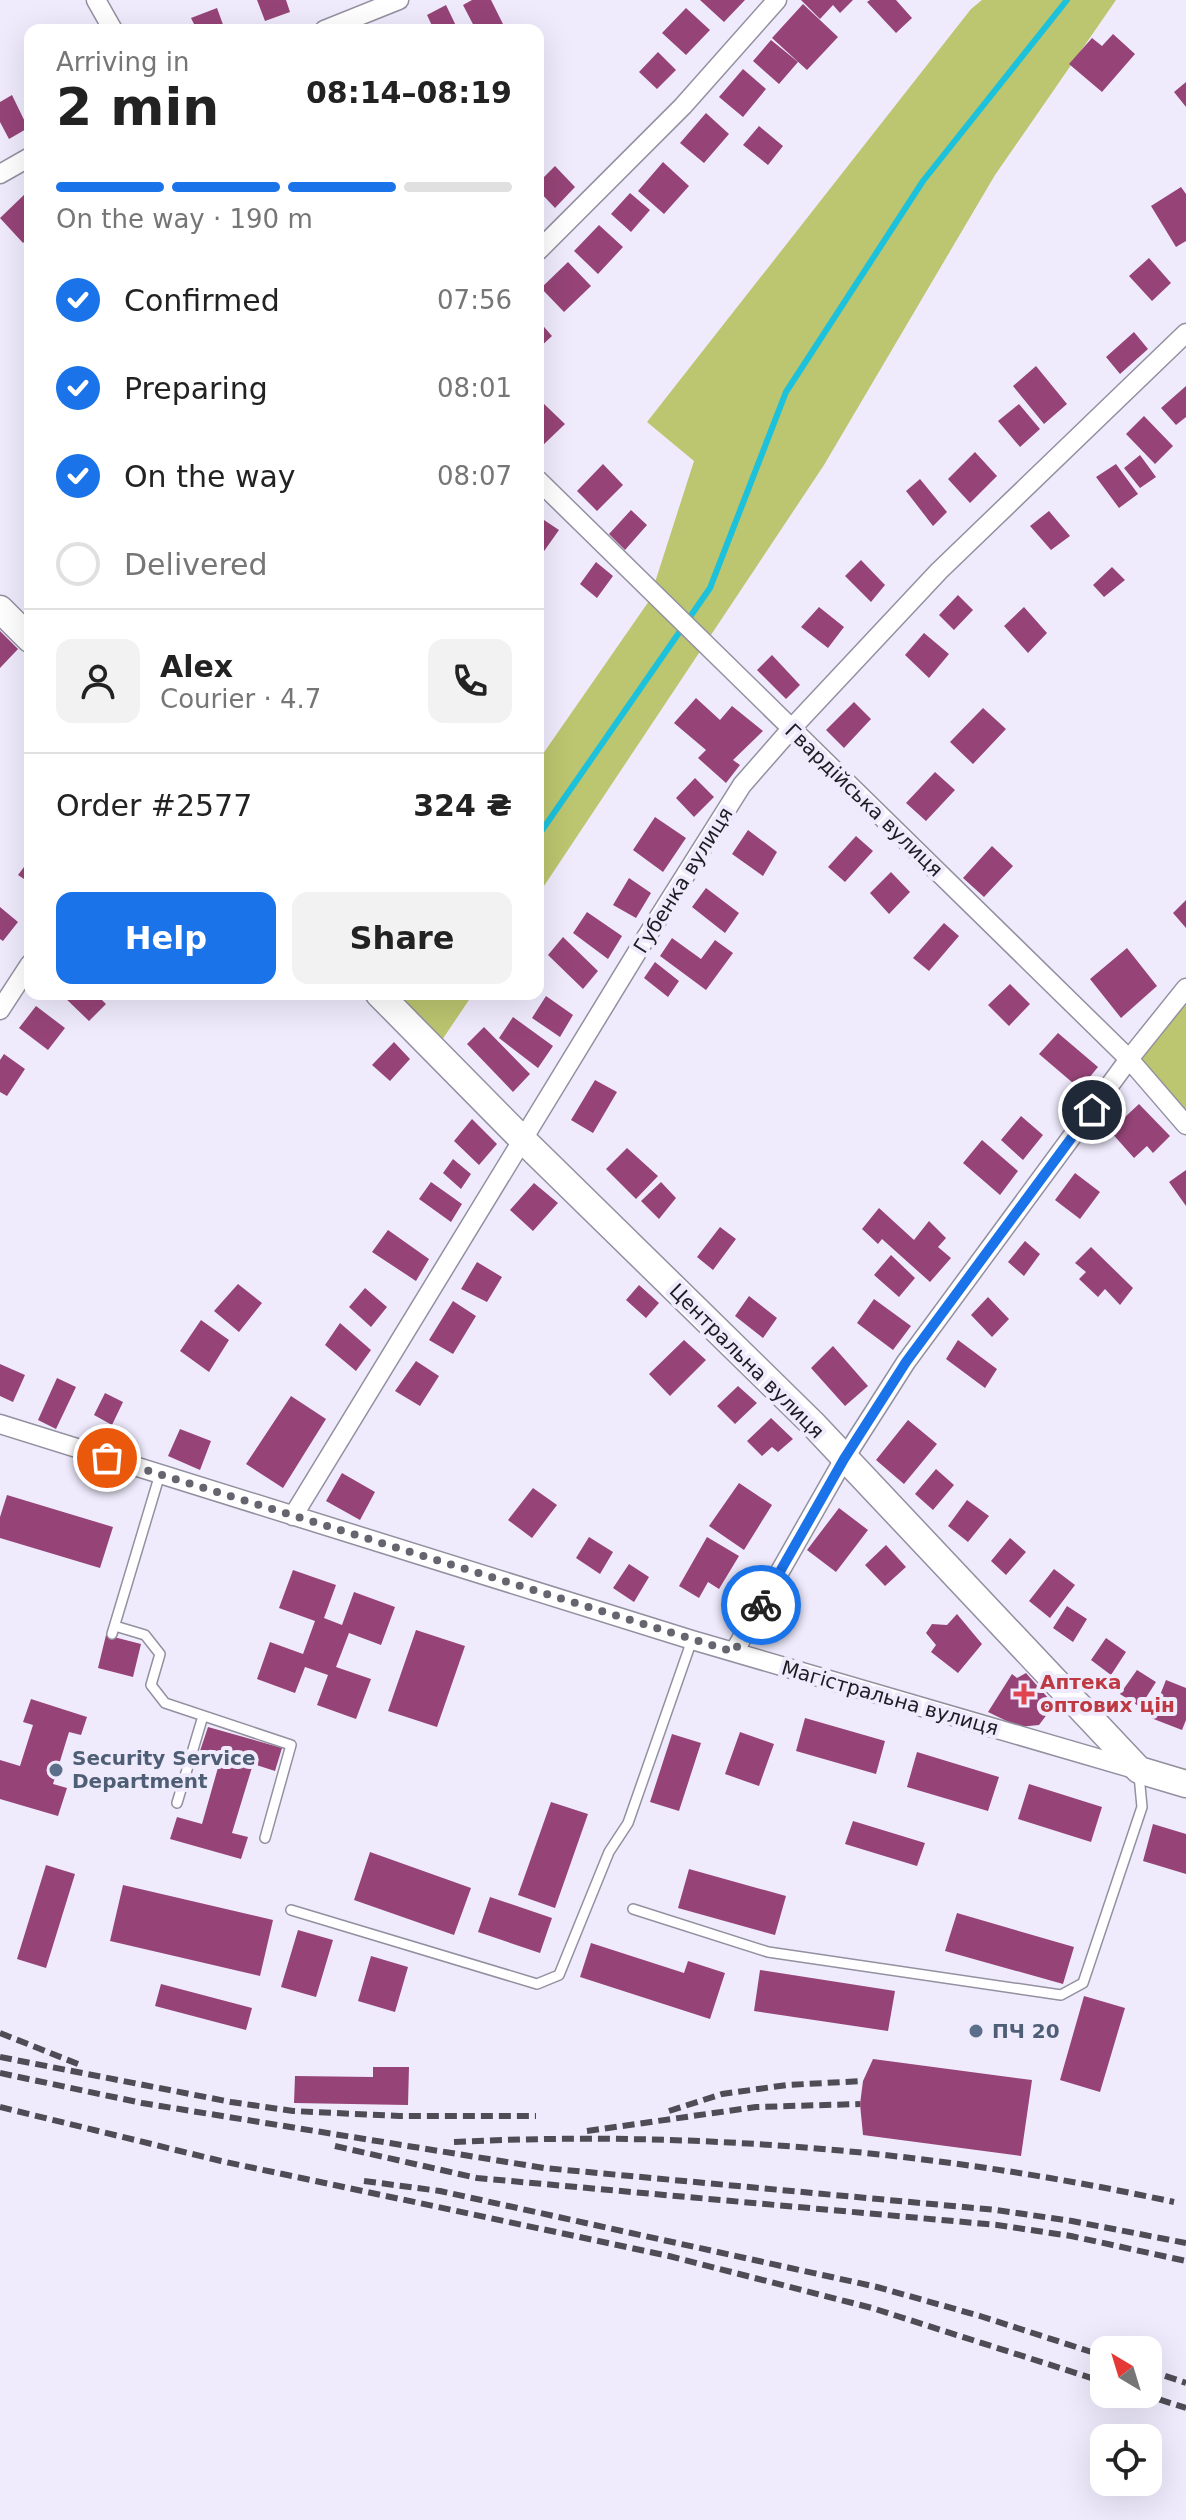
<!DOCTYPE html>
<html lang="en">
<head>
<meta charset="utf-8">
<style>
  :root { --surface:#fff; --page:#f2f2f2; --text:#222; --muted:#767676; --line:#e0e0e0; --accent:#1a73e8 }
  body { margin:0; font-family:"DejaVu Sans",sans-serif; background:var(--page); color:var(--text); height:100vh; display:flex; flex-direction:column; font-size:30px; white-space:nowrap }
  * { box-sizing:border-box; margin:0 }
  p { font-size:26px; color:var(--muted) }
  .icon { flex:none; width:44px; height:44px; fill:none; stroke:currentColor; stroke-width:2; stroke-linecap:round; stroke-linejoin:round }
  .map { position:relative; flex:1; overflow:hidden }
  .drawer { position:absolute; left:24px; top:24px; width:520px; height:976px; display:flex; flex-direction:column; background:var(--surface); border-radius:16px; box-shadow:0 8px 32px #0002 }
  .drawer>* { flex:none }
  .needle { width:52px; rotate:322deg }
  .buttons { position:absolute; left:1090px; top:2336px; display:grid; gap:16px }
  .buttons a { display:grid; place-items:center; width:72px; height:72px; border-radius:16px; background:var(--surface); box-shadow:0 8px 32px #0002; font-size:40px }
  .pin { position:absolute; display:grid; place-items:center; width:68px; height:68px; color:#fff; margin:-34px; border:4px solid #fff; border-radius:50%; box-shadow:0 2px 8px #0007 }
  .courier { position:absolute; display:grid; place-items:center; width:80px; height:80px; margin:-40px; border:6px solid #1a73e8; border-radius:50%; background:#fff; color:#222; box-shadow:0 2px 10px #0007 }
  .head em { font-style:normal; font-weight:800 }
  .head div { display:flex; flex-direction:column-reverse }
  .head { display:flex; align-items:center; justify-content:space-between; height:136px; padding:0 32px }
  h1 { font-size:52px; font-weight:800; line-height:60px }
  .bar { display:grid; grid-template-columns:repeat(4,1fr); gap:12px 8px; align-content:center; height:96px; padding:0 32px }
  .bar i { height:10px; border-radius:6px; background:var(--line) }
  .bar .selected { background:var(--accent) }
  .bar p { grid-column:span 4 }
  .line { display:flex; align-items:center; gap:20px; padding:0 32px; border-top:2px solid var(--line) }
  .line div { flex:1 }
  .round { display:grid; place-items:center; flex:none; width:84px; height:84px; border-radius:16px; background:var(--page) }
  ol { padding:0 32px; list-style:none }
  li { display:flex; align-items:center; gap:24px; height:88px }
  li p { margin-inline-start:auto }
  li .icon { padding:8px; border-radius:50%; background:var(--accent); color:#fff; stroke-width:4 }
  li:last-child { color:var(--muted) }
  li i { width:44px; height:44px; border:4px solid var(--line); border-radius:50% }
  .primary-button { display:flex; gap:16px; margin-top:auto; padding:16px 32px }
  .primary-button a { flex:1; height:92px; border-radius:16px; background:var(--accent); color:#fff; font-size:32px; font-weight:800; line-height:92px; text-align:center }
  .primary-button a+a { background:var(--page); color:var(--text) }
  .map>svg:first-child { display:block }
</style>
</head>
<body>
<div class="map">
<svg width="1186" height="2520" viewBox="0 0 1186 2520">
  <rect width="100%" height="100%" fill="#efebfd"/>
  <path fill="#bcc56f" d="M982 0H1116L995 175 824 465 538 895V761L649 601 694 461 647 422 971 9Z
    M1186 988V1125L1129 1059Z
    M392 994H473L440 1043Z"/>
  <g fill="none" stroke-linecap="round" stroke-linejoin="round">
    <path stroke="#1cc1db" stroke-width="6" d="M538 836 710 588 786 392 923 181 1067 0"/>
  </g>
  <path fill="#964478" d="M257 0H286L290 12 265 21Z
    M472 0H491L505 28 476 30 463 5Z
    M700 0H745L724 22Z
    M801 0H853L840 13 833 5 820 19Z
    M870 0H896L912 18 896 33 867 2Z
    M803 4 838 37 807 70 772 38Z
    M446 5 458 30H434L427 15Z
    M217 8 225 30H197L191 18Z
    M686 8 710 30 686 55 662 33Z
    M1113 34 1135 54 1102 92 1069 64 1092 38 1102 46Z
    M771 40 798 62 779 84 753 61Z
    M658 52 676 70 657 89 639 72Z
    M743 69 766 89 743 117 719 97Z
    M1186 82V107L1174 92Z
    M12 95 28 128 9 139 0 122V102Z
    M706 113 729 134 704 163 680 143Z
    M759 126 783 146 768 165 743 145Z
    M663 162 689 186 664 214 638 191Z
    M555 166 575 187 555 208 538 190V183Z
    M1181 187 1186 194V241L1176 247 1151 206Z
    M26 193 30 198V236L23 243 0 218Z
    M630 193 650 210 631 232 611 214Z
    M599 225 623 247 598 274 574 251Z
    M1149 258 1171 283 1152 301 1129 276Z
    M568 262 591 286 564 312 541 288Z
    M538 320 552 336 538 349Z
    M1134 332 1148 349 1120 374 1106 357Z
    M1036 366 1067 404 1044 424 1013 386Z
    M1186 386V417L1176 425 1161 408Z
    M543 403 565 424 540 448 538 446V408Z
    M1019 404 1040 429 1020 447 998 421Z
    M1144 416 1173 446 1155 464 1126 434Z
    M975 452 997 476 970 503 948 479Z
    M1140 455 1156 477 1140 488 1124 468Z
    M603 464 623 485 597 511 577 491Z
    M1116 464 1138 494 1119 508 1096 477Z
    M920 479 947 512 933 526 906 491Z
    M631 510 647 525 625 550 609 534Z
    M1049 511 1070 536 1051 550 1030 526Z
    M544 520 559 530 542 554 538 551V529Z
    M861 560 885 585 871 602 845 576Z
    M596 562 613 576 597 598 580 584Z
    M1112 567 1125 580 1104 597 1093 585Z
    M958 595 973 610 954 630 939 615Z
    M819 607 844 627 828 648 801 627Z
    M1024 607 1047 633 1028 653 1004 626Z
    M0 631 18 649 0 668Z
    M924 633 949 654 929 678 905 655Z
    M772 655 800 685 786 699 757 670Z
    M696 698 720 720 732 706 763 731 733 760 740 765 726 783 698 758 706 750 674 723Z
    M854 702 871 719 844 748 826 730Z
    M983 708 1006 729 973 764 950 742Z
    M935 772 955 790 926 821 906 803Z
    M695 778 714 797 694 817 676 798Z
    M655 817 686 838 663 872 633 850Z
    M748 830 777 852 763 876 732 854Z
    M856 836 873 851 845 882 828 867Z
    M992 846 1013 866 984 897 963 878Z
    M30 859V883L18 875Z
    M891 872 910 892 889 914 870 893Z
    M629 878 651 893 636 918 613 905Z
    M706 888 739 913 725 933 692 907Z
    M1186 900V928L1173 913Z
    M0 907 18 922 3 941 0 939Z
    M587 912 622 936 608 959 573 933Z
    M944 923 959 936 929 971 913 958Z
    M563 937 598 971 583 989 548 955Z
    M672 938 701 959 715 940 733 953 706 990 660 956Z
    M1127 948 1157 986 1121 1018 1090 979Z
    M655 962 679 981 668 997 644 978Z
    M1010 984 1030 1004 1009 1026 988 1005Z
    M61 994H96L106 1004 89 1021Z
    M546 996 573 1015 560 1037 532 1018Z
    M36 1006 65 1028 48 1050 19 1028Z
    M513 1017 553 1046 538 1068 499 1038Z
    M484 1027 530 1074 513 1092 467 1044Z
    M1058 1033 1098 1067 1080 1089 1039 1054Z
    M394 1042 410 1059 390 1081 372 1065Z
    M4 1054 25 1069 7 1096 0 1092V1060Z
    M595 1080 617 1092 593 1133 571 1120Z
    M1139 1104 1170 1136 1153 1153 1147 1146 1134 1158 1110 1131Z
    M1021 1116 1043 1135 1023 1160 1001 1140Z
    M472 1119 497 1144 479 1165 454 1141Z
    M982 1140 1018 1171 1000 1195 963 1163Z
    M627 1148 658 1176 636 1199 606 1169Z
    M453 1159 471 1174 461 1189 443 1173Z
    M1186 1170V1206L1169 1182Z
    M1075 1173 1100 1192 1080 1219 1055 1200Z
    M431 1182 462 1204 451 1222 419 1199Z
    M661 1182 676 1198 659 1219 641 1201Z
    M534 1183 558 1203 533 1231 510 1210Z
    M879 1208 914 1240 929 1221 946 1238 938 1247 951 1258 930 1282 882 1239 878 1244 862 1229Z
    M720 1227 736 1239 713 1270 697 1257Z
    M388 1230 429 1259 416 1281 372 1252Z
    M1025 1241 1040 1254 1024 1276 1008 1262Z
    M1091 1247 1133 1288 1120 1305 1105 1289 1098 1297 1079 1279 1086 1272 1075 1263Z
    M891 1255 915 1278 899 1297 874 1275Z
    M477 1262 502 1277 487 1302 461 1289Z
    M238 1284 262 1303 239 1332 214 1311Z
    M639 1285 659 1303 646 1318 626 1300Z
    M365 1288 387 1307 371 1327 349 1307Z
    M749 1296 777 1318 763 1338 735 1316Z
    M988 1297 1009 1319 992 1337 971 1315Z
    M874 1299 911 1326 893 1350 857 1323Z
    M453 1301 476 1316 453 1354 429 1340Z
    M201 1320 229 1340 209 1372 180 1351Z
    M340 1323 371 1350 356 1371 325 1345Z
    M684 1340 706 1360 670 1396 649 1374Z
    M958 1340 997 1369 985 1388 946 1359Z
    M833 1346 868 1386 845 1406 811 1368Z
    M416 1361 439 1376 420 1406 395 1391Z
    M0 1364 25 1375 13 1402 0 1396Z
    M57 1378 76 1387 56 1429 38 1420Z
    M738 1386 757 1403 735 1424 717 1406Z
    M105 1393 123 1402 112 1425 94 1415Z
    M291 1396 326 1419 283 1488 246 1464Z
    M771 1418 793 1439 778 1452 772 1447 762 1456 747 1441Z
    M908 1420 937 1444 904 1484 876 1460Z
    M180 1429 211 1441 200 1470 168 1456Z
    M936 1469 954 1485 933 1510 915 1494Z
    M342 1473 375 1492 360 1520 326 1501Z
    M739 1483 772 1505 744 1550 709 1526Z
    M533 1488 557 1505 532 1538 508 1520Z
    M7 1495 113 1527 100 1568 0 1538V1517Z
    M967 1500 989 1516 968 1542 948 1526Z
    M839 1508 868 1530 836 1572 807 1550Z
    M589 1537 613 1552 600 1574 576 1558Z
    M707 1537 739 1556 719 1589 708 1582 699 1598 679 1586Z
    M1010 1538 1026 1552 1006 1575 991 1561Z
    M886 1545 906 1567 885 1586 865 1565Z
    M629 1564 649 1577 634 1602 613 1588Z
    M1054 1569 1075 1585 1050 1618 1029 1601Z
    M293 1570 336 1585 324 1618 342 1625 354 1592 395 1607 381 1645 349 1633 336 1667 371 1679 356 1719 317 1705 328 1675 305 1667 295 1693 257 1679 270 1642 303 1654 315 1621 279 1608Z
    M1067 1606 1087 1619 1073 1642 1053 1628Z
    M957 1614 982 1644 958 1673 931 1652 936 1645 926 1633 932 1624 947 1625Z
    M416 1630 465 1646 437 1727 388 1711Z
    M106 1635 141 1644 133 1677 98 1668Z
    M1106 1638 1126 1652 1111 1675 1091 1660Z
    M1137 1670 1156 1682 1140 1707 1120 1694Z
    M1026 1673 1049 1699 1048 1713 1039 1725 1019 1727 988 1712 1012 1674 1017 1678Z
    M1166 1680 1186 1688V1720L1182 1730 1151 1718Z
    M31 1699 87 1717 81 1735 69 1732 53 1784 67 1788 58 1816 0 1799V1760L20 1766 33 1725 23 1722Z
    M805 1718 885 1741 876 1774 796 1751Z
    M208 1727 282 1748 275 1771 253 1764 232 1833 248 1837 241 1859 170 1839 177 1817 202 1824 221 1757 200 1751Z
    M740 1732 774 1744 759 1786 725 1774Z
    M672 1734 701 1743 679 1811 650 1802Z
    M917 1752 999 1777 988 1811 907 1787Z
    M1029 1784 1102 1807 1091 1842 1018 1819Z
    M551 1802 588 1814 555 1908 518 1895Z
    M853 1821 925 1843 917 1866 845 1844Z
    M1153 1824 1186 1834V1874L1143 1861Z
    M370 1852 471 1888 454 1935 354 1900Z
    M46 1865 75 1874 46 1968 17 1959Z
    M689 1869 786 1896 775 1935 678 1908Z
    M123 1885 273 1920 260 1976 110 1941Z
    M490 1897 552 1918 540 1953 478 1932Z
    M957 1913 1074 1947 1063 1984 945 1951Z
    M298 1930 333 1940 316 1997 281 1987Z
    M591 1943 684 1973 688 1961 725 1973 710 2019 580 1977Z
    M371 1956 408 1967 395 2012 358 2001Z
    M760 1970 895 1991 888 2031 754 2011Z
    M161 1984 252 2008 246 2030 155 2006Z
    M1084 1996 1125 2008 1100 2092 1060 2080Z
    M873 2059 1032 2080 1021 2156 863 2135 860 2104 863 2081Z
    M373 2067H409L408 2105 294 2103 295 2076 373 2077Z"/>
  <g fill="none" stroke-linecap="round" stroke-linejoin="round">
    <g stroke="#9390a0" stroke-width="12">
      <path id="lane" d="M115 1626 145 1635 160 1654 151 1685 165 1703 291 1745 265 1838
        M112 1634 160 1474
        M177 1803 203 1716
        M633 1909 768 1952 1061 1995 1083 1983 1142 1807 1139 1775
        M291 1910 537 1984 559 1975 609 1852 628 1823 692 1640"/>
    </g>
    <g stroke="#9390a0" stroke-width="21">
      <path id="street" d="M96 0 113 30
        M324 30 399 0
        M0 174 30 157
        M538 251 683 106 777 0
        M538 480 1129 1059 1186 1125
        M0 1010 30 964
        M0 1424 692 1640 1138 1770
        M293 1516 642 944 742 785 791 729 939 571 1186 333
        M734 1652 844 1459 906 1362 1129 1059 1186 988"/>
    </g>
    <g stroke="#9390a0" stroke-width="29">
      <path id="secondary" d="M0 609 30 639
        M379 994 523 1140 812 1423 1139 1770 1186 1784"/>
    </g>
    <use href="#lane" stroke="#fff" stroke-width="9"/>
    <use href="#street" stroke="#fff" stroke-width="18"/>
    <use href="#secondary" stroke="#fff" stroke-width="26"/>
    <path stroke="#4e4c55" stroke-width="6" stroke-dasharray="12 6" stroke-linecap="butt" d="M0 2033 78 2064
      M0 2057 231 2102 293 2111 399 2116H536
      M0 2073 142 2103 544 2168 996 2210 1072 2221 1186 2243
      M0 2107 221 2161 669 2256 872 2308 1104 2382
      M669 2111 722 2094 787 2085 863 2081
      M587 2131 756 2107 860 2104
      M454 2142C694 2130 939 2151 1174 2202
      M335 2146 477 2178 997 2225 1071 2236 1186 2261
      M364 2181 440 2191 877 2287 980 2316 1104 2356
      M1148 2370 1186 2383
      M1142 2394 1186 2408"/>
  </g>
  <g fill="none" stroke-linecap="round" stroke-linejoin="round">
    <path stroke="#66646f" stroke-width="8" stroke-dasharray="0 14.4" d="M107 1458 734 1652 761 1605"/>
    <path stroke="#1a73e8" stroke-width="10" d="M761 1605 844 1459 906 1362 1092 1110"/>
  </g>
  <path fill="#e0444e" stroke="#efebfd" stroke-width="3" d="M1020 1682h8v8h8v8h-8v8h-8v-8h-8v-8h8z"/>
  <g fill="#5c6f8a" stroke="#efebfd" stroke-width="3">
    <circle cx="56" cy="1770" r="8"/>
    <circle cx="976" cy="2031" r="8"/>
  </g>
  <g text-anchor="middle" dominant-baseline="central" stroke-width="8" stroke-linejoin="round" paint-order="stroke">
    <g font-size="20" fill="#1d1c22" stroke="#efebfd">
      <text transform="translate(864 800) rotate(44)">Гвардійська вулиця</text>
      <text transform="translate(683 880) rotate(-58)">Губенка вулиця</text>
      <text transform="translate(747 1361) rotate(45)">Центральна вулиця</text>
      <text transform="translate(890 1698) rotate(16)">Магістральна вулиця</text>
    </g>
    <g font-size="20" font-weight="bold" fill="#be3a42" stroke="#efebfd" text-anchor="start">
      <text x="1040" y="1682">Аптека<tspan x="1040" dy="23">оптових цін</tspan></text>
    </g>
    <g font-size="20" font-weight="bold" fill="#4e5e75" stroke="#efebfd" text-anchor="start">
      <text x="72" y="1758">Security Service<tspan x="72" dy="23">Department</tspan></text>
      <text x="992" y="2031">ПЧ 20</text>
    </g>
  </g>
</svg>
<div class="buttons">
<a><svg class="needle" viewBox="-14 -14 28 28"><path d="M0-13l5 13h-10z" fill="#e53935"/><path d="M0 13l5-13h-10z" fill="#767676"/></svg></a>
<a><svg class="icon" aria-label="locate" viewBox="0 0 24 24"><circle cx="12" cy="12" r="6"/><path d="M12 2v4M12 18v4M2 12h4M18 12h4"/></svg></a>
</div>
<div class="pin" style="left:107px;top:1458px;background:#ea580c"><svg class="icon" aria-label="bag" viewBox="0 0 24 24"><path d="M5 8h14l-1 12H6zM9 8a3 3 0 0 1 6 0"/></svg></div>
<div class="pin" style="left:1092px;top:1110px;background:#1f2937"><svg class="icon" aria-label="home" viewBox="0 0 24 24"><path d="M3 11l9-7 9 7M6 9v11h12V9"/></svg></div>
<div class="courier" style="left:761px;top:1605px"><svg class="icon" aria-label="bike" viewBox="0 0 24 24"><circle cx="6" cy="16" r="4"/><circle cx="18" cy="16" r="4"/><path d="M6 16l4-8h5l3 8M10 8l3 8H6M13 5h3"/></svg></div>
<section class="drawer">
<div class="head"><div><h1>2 min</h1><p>Arriving in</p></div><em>08:14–08:19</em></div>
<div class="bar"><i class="selected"></i><i class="selected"></i><i class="selected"></i><i></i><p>On the way · 190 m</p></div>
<ol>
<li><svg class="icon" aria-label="check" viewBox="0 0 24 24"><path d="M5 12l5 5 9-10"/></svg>Confirmed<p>07:56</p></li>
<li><svg class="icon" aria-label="check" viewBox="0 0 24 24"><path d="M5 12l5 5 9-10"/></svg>Preparing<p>08:01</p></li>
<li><svg class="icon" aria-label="check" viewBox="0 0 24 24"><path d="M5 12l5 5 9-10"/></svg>On the way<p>08:07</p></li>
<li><i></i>Delivered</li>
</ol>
<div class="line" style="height:144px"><a class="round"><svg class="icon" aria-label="person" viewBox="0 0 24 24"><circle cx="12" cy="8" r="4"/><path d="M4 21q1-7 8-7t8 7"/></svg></a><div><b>Alex</b><p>Courier · 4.7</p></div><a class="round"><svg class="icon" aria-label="phone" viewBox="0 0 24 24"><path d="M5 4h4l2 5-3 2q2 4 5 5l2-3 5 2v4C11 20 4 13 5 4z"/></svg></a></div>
<div class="line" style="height:104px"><div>Order #2577</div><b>324 ₴</b></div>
<div class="primary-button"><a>Help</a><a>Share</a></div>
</section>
</div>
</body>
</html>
